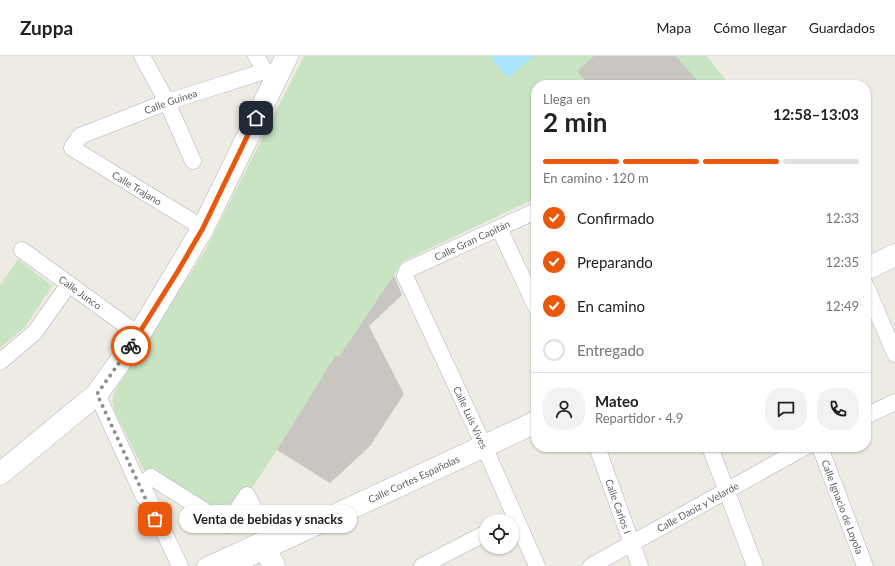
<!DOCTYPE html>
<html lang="es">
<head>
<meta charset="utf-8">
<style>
  :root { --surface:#fff; --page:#f2f2f2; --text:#222; --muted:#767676; --line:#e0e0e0; --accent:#ea580c }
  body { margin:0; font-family:Lato,sans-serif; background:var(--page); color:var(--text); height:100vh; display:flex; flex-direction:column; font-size:15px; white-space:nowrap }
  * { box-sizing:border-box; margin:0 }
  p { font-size:13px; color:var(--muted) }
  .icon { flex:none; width:22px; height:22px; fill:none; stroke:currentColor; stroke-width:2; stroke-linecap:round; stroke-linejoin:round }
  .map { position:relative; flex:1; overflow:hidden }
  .sheet { position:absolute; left:531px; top:24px; width:340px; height:372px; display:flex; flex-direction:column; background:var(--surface); border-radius:16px; box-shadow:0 1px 3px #0004 }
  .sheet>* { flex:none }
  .buttons { position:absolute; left:479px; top:458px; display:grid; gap:8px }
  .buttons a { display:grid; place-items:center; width:40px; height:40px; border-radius:50%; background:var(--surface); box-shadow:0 1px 3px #0004; font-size:20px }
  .pin { position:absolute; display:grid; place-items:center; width:34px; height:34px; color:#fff; margin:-17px; border-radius:8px; box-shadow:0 2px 6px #0006 }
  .courier { position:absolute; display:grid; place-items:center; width:40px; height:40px; margin:-20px; border:3px solid #ea580c; border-radius:50%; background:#fff; color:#222; box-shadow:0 1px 5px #0007 }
  .bubble { position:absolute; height:28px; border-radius:14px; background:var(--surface); box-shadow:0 1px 3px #0004; font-size:13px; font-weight:700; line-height:28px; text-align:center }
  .summary em { font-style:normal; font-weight:700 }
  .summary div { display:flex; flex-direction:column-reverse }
  .summary { display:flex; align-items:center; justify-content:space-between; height:68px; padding:0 12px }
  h1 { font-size:26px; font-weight:700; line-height:30px }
  .bar { display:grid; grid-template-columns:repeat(4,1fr); gap:6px 4px; align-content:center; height:48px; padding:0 12px }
  .bar i { height:5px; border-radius:3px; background:var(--line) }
  .bar .active { background:var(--accent) }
  .bar p { grid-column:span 4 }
  .line { display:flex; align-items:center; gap:10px; padding:0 12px; border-top:1px solid var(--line) }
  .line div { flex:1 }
  .round { display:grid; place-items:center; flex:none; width:42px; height:42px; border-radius:16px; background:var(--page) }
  ol { padding:0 12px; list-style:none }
  li { display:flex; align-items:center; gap:12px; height:44px }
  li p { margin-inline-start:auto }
  li .icon { padding:4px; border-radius:50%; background:var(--accent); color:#fff; stroke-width:4 }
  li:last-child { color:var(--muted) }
  li i { width:22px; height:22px; border:2px solid var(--line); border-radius:50% }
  header { display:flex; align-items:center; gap:24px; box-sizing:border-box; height:56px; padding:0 20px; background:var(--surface); border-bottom:1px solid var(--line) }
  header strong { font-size:19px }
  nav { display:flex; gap:22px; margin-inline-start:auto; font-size:14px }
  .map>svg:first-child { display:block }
</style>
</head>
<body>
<header>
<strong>Zuppa</strong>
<nav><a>Mapa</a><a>Cómo llegar</a><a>Guardados</a></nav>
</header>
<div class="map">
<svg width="895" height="510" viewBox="0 0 895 510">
  <rect width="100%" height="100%" fill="#eeeae4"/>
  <path fill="#c8e4c2" d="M304 0H707L727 26 725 29H536V142L403 205 342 300 370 390 330 427 277 394 227 469 151 421 142 411 115 356 112 344 116 333 206 193Z
    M18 203 52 230 25 271 0 292V229Z"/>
  <path fill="#a8e4fb" d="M493 0H534L508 22 491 2Z"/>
  <path fill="#c9c5c1" d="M594 0H676L701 29H589L577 15Z
    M394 219 402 239 369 270 404 338 370 390 330 427 277 394 336 299 339 301Z"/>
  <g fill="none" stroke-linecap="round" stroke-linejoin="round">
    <g stroke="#b0b3b6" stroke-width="17">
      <g id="street">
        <path d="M142 0 167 46 193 105"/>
        <path d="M256 0 265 15"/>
        <path id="s1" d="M536 155 407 214 405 220 484 390 537 510"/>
        <path id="s2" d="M203 172 72 92 80 80 167 46 265 15 276 22"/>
        <path d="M499 172 536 251"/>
        <path id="s3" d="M22 194 139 279"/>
        <path d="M866 230 895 298"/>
        <path d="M0 306 35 276 69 228"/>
        <path d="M97 338 144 441"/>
        <path d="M866 360 895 346"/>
        <path id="s4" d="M597 391 640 510"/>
        <path d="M710 391 755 510"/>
        <path id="s5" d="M820 391 865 510"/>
        <path d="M180 510 142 429 151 421 227 469 247 439 268 481 205 510"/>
        <path d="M422 510 486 477"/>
        <path id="s6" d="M591 510 805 391"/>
      </g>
    </g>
    <g stroke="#b1b5b9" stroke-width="23">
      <g id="secondary">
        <path d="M866 213 895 199"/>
        <path d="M0 418 97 338 139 279 203 172 287 0"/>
        <path d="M265 492 274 510"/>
        <path id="s7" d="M226 510 536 366"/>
      </g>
    </g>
    <use href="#street" stroke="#fff" stroke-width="16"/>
    <use href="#secondary" stroke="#fff" stroke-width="22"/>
  </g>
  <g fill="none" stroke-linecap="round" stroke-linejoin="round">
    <path stroke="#8f9191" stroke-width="4" stroke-dasharray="0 7.2" d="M131 290 97 338 155 463"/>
    <path stroke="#ea580c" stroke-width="5" d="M131 290 178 215 203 172 256 62"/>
  </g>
  <g text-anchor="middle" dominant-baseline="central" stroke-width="3" stroke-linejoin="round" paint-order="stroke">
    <g font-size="10" fill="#5c6164" stroke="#fff">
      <text stroke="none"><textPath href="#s2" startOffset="265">Calle Guinea</textPath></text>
      <text transform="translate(137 132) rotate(31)">Calle Trajano</text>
      <text transform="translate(472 184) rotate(-25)">Calle Gran Capitán</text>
      <text stroke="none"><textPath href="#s3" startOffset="72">Calle Junco</textPath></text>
      <text stroke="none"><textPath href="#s1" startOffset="304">Calle Luis Vives</textPath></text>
      <text stroke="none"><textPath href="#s7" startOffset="207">Calle Cortes Españolas</textPath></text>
      <text stroke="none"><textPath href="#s4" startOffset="63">Calle Carlos I</textPath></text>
      <text stroke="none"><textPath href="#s6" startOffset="122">Calle Daoíz y Velarde</textPath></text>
      <text stroke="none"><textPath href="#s5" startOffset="64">Calle Ignacio de Loyola</textPath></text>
    </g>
  </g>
</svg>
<div class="buttons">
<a><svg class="icon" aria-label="locate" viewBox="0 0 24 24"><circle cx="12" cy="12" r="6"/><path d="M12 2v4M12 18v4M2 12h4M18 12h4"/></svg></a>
</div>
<div class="pin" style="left:155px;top:463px;background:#ea580c"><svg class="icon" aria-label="bag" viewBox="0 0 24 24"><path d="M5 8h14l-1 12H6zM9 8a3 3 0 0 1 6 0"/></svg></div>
<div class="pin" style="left:256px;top:62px;background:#1f2937"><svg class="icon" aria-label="home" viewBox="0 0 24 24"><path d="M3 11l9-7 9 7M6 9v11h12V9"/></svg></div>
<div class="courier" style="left:131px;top:290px"><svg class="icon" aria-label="bike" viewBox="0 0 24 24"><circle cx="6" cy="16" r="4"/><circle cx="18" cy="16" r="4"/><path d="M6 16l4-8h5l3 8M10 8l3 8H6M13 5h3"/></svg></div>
<div class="bubble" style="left:179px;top:449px;width:178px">Venta de bebidas y snacks</div>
<section class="sheet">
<div class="summary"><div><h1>2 min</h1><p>Llega en</p></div><em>12:58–13:03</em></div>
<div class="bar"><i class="active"></i><i class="active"></i><i class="active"></i><i></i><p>En camino · 120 m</p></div>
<ol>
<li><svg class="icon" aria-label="check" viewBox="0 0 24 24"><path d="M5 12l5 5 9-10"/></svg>Confirmado<p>12:33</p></li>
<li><svg class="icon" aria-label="check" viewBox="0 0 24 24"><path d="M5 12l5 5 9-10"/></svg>Preparando<p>12:35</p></li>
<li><svg class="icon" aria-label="check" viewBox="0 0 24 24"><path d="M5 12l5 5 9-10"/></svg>En camino<p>12:49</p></li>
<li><i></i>Entregado</li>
</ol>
<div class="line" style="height:72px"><a class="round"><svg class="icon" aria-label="person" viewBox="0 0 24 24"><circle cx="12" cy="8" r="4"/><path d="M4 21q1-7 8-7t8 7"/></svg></a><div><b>Mateo</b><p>Repartidor · 4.9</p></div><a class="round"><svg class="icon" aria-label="chat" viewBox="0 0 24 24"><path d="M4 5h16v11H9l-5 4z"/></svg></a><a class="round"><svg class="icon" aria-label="phone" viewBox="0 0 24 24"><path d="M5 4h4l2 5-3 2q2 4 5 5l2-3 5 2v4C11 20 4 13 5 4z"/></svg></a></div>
</section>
</div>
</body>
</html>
